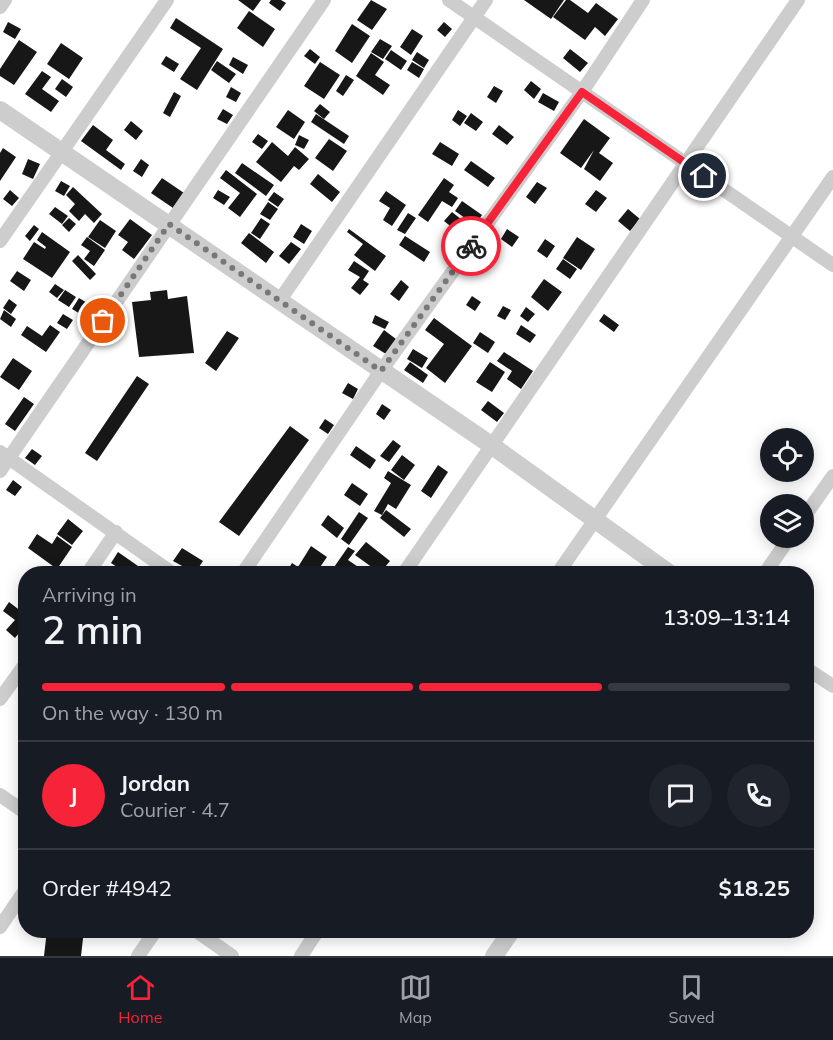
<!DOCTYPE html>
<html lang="en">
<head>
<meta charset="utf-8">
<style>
  :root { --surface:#171b24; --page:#20242c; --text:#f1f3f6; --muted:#9ea1a6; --line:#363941; --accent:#f62339 }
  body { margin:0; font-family:Mulish,sans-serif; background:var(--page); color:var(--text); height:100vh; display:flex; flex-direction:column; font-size:22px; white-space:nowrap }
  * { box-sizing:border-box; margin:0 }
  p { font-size:20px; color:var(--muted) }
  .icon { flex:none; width:33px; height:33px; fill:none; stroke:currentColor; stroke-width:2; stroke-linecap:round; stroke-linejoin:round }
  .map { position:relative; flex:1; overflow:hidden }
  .sheet { position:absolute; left:18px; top:566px; width:796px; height:372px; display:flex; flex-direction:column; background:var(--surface); border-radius:24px; box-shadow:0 3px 15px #0003 }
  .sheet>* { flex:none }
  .tools { position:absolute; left:760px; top:428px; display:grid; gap:12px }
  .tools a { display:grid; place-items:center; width:54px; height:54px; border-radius:50%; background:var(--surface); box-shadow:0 3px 15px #0003; font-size:30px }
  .pin { position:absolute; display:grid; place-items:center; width:51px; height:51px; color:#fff; margin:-26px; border:3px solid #fff; border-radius:50%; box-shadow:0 2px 6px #0007 }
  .courier { position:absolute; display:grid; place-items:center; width:60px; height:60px; margin:-30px; border:4px solid #f62339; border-radius:50%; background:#fff; color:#222; box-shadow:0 2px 8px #0007 }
  .head em { font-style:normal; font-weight:600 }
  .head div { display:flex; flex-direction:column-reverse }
  .head { display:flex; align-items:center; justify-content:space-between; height:102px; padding:0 24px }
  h1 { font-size:39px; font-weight:600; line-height:45px }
  .bar { display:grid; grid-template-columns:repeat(4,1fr); gap:9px 6px; align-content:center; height:72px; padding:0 24px }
  .bar i { height:8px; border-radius:4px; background:var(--line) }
  .bar .on { background:var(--accent) }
  .bar p { grid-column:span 4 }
  .line { display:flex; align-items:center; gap:15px; padding:0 24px; border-top:2px solid var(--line) }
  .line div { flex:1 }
  .round { display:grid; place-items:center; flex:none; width:63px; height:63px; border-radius:32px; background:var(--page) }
  .tabs { display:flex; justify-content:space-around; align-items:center; height:84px; border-top:2px solid var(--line); background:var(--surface); font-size:16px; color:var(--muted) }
  .tabs a { display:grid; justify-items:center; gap:3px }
  .tabs .on { color:var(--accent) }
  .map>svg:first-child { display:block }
</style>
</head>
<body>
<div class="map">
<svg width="833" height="956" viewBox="0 0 833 956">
  <rect width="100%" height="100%" fill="#fff"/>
  <path fill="#171717" d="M238 0H261L253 11Z
    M271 0H281L286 3 280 11 269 3Z
    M371 0 387 9 372 30 357 20Z
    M524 0H564L551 19Z
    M566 0H570L588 13 596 3 618 19 605 36 595 27 585 40 553 17Z
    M249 11 275 29 263 47 237 28Z
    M176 18 223 49 197 90 180 79 201 48 170 28Z
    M8 22 21 29 15 39 3 32Z
    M444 22 452 29 445 37 437 30Z
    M352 24 370 36 352 63 335 51Z
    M412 29 423 36 411 55 400 47Z
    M380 39 392 46 383 59 371 52Z
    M19 40 37 52 14 85 0 76V69Z
    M61 43 83 58 69 79 47 64Z
    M310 49 320 57 315 64 304 56Z
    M570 49 588 63 580 72 563 58Z
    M391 50 407 61 401 70 385 59Z
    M417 52 429 60 424 68 412 60Z
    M371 53 384 62 375 75 390 85 383 95 356 76Z
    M166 56 179 64 174 72 161 64Z
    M233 57 248 65 243 74 229 65Z
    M217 61 236 74 229 83 211 70Z
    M320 62 340 75 324 99 304 86Z
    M412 62 424 69 419 78 407 70Z
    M42 71 51 77 42 89 59 101 51 112 25 94Z
    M346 75 354 80 343 96 336 91Z
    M62 79 73 87 66 97 55 89Z
    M531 81 541 89 534 99 524 90Z
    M494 86 503 91 496 103 487 97Z
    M231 87 241 93 236 102 226 97Z
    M174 92 181 96 170 117 163 113Z
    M543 93 559 102 554 111 538 102Z
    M320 104 330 112 324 119 314 111Z
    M223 109 233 115 227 124 217 119Z
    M288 110 305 122 294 139 276 127Z
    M458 110 467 116 460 126 452 120Z
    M471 113 483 122 476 131 464 123Z
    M316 114 349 136 344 144 311 122Z
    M584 119 610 138 599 153 613 163 600 181 584 169 594 150 581 168 560 153Z
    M131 121 143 131 136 140 124 130Z
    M93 125 113 140 106 150 125 164 121 170 81 141Z
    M499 125 514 137 507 145 492 134Z
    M258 134 268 141 262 149 252 142Z
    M299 135 309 140 304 149 295 145Z
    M329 139 347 151 333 171 315 158Z
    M272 142 288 156 295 147 309 159 299 170 294 166 281 182 256 162Z
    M440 142 459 154 452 166 432 154Z
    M3 148 16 157 0 181V153Z
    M28 159 40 164 33 179 22 174Z
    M141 159 149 165 142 177 133 171Z
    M471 161 495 178 488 187 464 170Z
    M242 163 274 185 266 196 235 173Z
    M226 170 257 194 240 217 228 208 240 193 220 178Z
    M318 174 340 192 332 202 310 184Z
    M162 178 184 193 173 208 151 193Z
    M444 178 454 185 449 192 458 198 452 207 442 201 428 222 418 215Z
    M61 181 70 186 64 196 55 191Z
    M537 182 547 188 535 204 526 197Z
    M73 187 102 214 94 223 85 214 79 221 69 211 75 204 66 195Z
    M10 190 19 198 12 206 3 199Z
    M218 190 230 197 224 205 213 198Z
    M596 190 607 198 596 212 585 204Z
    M386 191 406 205 392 226 383 220 390 208 379 201Z
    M274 192 284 199 278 207 268 200Z
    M462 201 482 215 475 225 455 211Z
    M268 202 278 209 270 220 260 214Z
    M55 207 68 216 62 224 49 214Z
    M628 209 640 219 630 231 618 221Z
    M452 212 462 220 454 229 444 221Z
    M408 213 416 218 405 234 397 230Z
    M69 218 76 224 69 232 62 225Z
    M261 218 270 224 260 239 251 233Z
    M130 219 152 235 134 259 122 250 128 242 118 235Z
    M100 220 116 231 105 248 88 237Z
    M301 224 312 231 304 244 293 237Z
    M34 225 39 229 30 241 25 236Z
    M349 229 386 256 375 271 354 255 363 244 347 232Z
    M507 229 519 237 512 247 501 239Z
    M42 232 70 252 52 278 23 259 34 242 45 249 46 247 37 240Z
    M249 233 274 252 266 263 241 243Z
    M405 236 430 252 424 262 399 245Z
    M87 237 105 250 94 266 84 259 90 251 81 245Z
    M577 237 595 249 581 270 563 258Z
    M545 239 555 246 547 258 537 251Z
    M291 242 301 249 289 264 279 256Z
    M78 255 96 274 90 280 72 261Z
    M563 259 577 269 570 279 556 269Z
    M354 261 369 271 363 280 369 284 360 295 351 288 360 277 348 270Z
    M17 271 31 280 24 291 10 281Z
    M544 279 562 292 548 311 531 297Z
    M401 280 409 287 399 301 390 294Z
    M55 284 64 290 57 298 49 292Z
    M65 290 76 297 69 307 58 300Z
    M167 290 168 299 187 296 194 353 139 357 132 302 151 300 150 292Z
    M472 296 481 302 475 311 466 305Z
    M79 298 94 307 87 318 72 309Z
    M9 299 17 305 11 314 3 308Z
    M503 306 511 310 505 320 497 316Z
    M526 307 535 314 528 322 520 316Z
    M4 310 16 319 11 327 0 319Z
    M63 314 73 320 67 329 57 323Z
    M604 314 619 325 614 332 599 321Z
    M375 315 389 322 385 329 372 323Z
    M434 318 472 346 445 383 426 368 444 344 425 330Z
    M50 325 60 332 46 352 21 335 27 326 42 336Z
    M521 325 536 335 530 343 516 334Z
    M384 330 396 339 386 354 373 346Z
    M227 331 239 338 216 371 205 363Z
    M480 332 495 342 488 353 473 343Z
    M413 349 428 358 422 368 407 359Z
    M504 352 533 371 521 389 507 379 512 371 497 361Z
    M13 358 32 371 19 390 0 377Z
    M410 362 428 375 423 383 404 370Z
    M490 362 505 372 492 392 476 382Z
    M137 376 149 384 97 461 85 453Z
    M348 383 358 389 353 399 342 393Z
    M24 397 34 404 15 431 5 424Z
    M488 401 504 413 497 422 481 410Z
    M382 404 391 410 384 420 376 414Z
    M325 419 334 425 328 434 319 428Z
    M290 426 309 440 239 536 219 522Z
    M393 440 401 446 389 462 380 456Z
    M356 446 376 460 370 469 350 455Z
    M32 449 42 456 35 465 25 458Z
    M402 455 415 465 404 480 391 470Z
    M438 465 448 472 431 498 421 491Z
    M388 471 411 485 396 509 388 504 382 515 374 511 391 483 384 478Z
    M13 480 22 487 15 496 6 490Z
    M352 483 368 494 360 506 344 495Z
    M386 510 411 529 404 537 380 518Z
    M359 512 368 518 349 545 341 539Z
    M328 515 344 528 337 538 321 525Z
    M68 519 83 531 72 545 57 534Z
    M37 534 52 544 57 536 72 547 57 569 28 548Z
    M366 542 390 561 380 573 355 555Z
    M311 546 327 557 316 573H286L292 563 298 567Z
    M348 547 355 551 348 560 367 573H330Z
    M182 548 203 561 195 573 173 561Z
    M118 552 148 573H126L111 563Z
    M9 602 26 615 20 625 23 628 15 638 6 630 15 620 3 611Z
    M47 930H84L81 956H44Z"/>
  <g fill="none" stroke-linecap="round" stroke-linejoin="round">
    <path stroke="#cdcdcd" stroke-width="14" d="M449 0 833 265
      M0 7 5 0
      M0 241 167 0
      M280 300 486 0
      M0 452 172 573
      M0 471 324 0
      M804 517 833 476
      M88 573 116 532
      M243 573 381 371 582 92 643 0
      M404 573 798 0
      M558 573 833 177
      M765 573 790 537
      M807 669 833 686
      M0 699 26 663
      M0 795 26 813
      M0 927 26 889
      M195 930 232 956
      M138 956 156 930
      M301 956 318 930"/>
    <path stroke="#cdcdcd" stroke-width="18" d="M0 110 491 445 669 573
      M494 956 512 930"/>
  </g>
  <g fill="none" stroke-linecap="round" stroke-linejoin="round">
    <path stroke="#787878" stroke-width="6" stroke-dasharray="0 10.8" d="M103 321 169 224 381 371 471 246"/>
    <path stroke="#f62339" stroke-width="8" d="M471 246 582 92 704 176"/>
  </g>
</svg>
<div class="tools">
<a><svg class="icon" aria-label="locate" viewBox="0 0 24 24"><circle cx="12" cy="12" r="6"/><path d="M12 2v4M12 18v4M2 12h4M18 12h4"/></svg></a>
<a><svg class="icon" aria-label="layers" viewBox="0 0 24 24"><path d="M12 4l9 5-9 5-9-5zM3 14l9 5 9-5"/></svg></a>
</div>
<div class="pin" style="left:103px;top:321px;background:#ea580c"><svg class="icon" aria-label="bag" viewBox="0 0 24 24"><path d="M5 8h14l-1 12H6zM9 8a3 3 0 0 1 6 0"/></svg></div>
<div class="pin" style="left:704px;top:176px;background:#1f2937"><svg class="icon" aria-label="home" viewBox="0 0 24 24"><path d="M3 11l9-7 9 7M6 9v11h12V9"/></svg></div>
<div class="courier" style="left:471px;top:246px"><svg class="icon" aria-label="bike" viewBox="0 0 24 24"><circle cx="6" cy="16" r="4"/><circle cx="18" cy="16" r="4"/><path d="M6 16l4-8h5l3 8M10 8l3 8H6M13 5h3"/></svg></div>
<section class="sheet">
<div class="head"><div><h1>2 min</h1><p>Arriving in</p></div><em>13:09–13:14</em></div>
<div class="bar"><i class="on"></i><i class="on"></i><i class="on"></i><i></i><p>On the way · 130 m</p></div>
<div class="line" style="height:108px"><b class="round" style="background:var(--accent);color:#fff">J</b><div><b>Jordan</b><p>Courier · 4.7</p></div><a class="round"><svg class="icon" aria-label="chat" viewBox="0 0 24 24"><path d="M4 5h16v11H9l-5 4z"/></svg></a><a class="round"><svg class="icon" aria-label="phone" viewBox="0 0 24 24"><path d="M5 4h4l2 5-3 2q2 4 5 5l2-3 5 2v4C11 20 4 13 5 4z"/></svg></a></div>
<div class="line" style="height:78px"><div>Order #4942</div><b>$18.25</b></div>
</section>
</div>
<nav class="tabs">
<a class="on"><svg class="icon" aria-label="home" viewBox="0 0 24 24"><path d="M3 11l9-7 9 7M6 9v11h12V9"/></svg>Home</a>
<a><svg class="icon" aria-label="map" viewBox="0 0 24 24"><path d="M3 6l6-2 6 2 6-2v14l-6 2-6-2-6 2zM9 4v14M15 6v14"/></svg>Map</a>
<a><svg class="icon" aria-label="saved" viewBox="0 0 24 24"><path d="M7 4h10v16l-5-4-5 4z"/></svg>Saved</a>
</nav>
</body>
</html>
